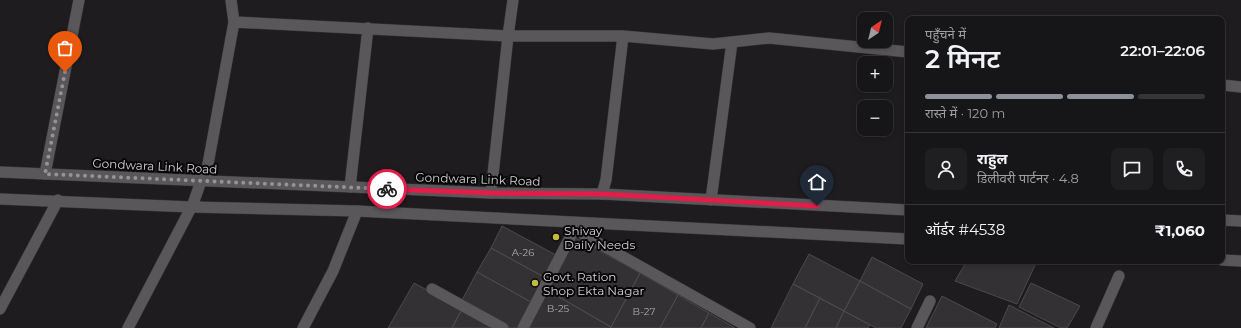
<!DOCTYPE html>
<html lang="hi">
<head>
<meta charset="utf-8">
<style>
  :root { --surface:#161517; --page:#1f1e20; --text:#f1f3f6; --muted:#9e9fa1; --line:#353436; --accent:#8c9099 }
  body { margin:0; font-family:Montserrat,"Noto Sans Devanagari",sans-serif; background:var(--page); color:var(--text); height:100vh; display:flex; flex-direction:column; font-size:15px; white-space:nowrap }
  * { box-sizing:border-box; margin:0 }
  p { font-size:13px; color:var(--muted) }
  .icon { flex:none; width:22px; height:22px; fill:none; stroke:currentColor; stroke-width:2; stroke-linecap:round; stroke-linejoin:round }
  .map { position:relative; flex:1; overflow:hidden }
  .panel { position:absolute; left:905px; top:16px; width:320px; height:248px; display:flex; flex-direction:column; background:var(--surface); border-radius:8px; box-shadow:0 2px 6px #0003,0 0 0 1px var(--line) }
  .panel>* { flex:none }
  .needle { width:26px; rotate:35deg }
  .fabs { position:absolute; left:857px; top:12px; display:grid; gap:8px }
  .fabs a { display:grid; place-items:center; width:36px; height:36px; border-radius:8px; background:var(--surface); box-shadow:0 2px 6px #0003,0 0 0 1px var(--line); font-size:20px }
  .pin { position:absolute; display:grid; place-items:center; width:34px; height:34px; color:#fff; margin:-41px -17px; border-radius:50% 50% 50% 0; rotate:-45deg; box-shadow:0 0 4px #0007 }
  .pin .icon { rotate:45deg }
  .courier { position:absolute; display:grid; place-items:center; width:40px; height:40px; margin:-20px; border:3px solid #e11d48; border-radius:50%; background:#fff; color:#222; box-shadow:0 1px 5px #0007 }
  .headline em { font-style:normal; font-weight:600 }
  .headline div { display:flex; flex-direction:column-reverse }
  .headline { display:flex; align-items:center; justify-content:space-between; height:68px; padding:0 20px }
  h1 { font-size:26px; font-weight:600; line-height:30px }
  .bar { display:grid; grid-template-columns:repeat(4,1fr); gap:6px 4px; align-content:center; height:48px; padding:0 20px }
  .bar i { height:5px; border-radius:3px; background:var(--line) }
  .bar .active { background:var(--accent) }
  .bar p { grid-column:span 4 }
  .line { display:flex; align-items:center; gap:10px; padding:0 20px; border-top:1px solid var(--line) }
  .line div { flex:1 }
  .round { display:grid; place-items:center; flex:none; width:42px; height:42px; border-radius:8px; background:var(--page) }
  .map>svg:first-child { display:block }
</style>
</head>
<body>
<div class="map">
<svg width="1241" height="328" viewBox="0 0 1241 328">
  <rect width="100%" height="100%" fill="#1e1c1f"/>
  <path fill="#333134" stroke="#4c4a4d" d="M502 226 556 255 544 277 491 248Z
    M576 238 640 273 611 327 547 290Z
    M491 248 544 277 531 302 477 272Z
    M809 254 860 281 844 311 793 284Z
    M872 257 923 284 911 309 860 281Z
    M967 261H1028L1036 263 1017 304 955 281Z
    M477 272 531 302 517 328H509L461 302Z
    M640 273 678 295 660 328H613L611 327Z
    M860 281 911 309 901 328H876L844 311Z
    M414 283 462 309 452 328H388Z
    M1031 283 1080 306 1067 328H1061L1019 307Z
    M793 284 820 298 805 328H771Z
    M547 290 611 327 610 328H527Z
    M678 295 709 313 701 328H660Z
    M942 296 997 324 995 328H926Z
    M820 298 844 311 836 328H805Z
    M1009 305 1054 328H999Z
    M462 309 498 328H452Z
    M844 311 870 325 868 328H836Z
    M709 313 735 328H701Z"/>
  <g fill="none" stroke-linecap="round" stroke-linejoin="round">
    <g stroke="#39383a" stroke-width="12">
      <path id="minor" d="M513 0 508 36H623L713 44 769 38 908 52
        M234 22 508 36 491 193
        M1222 85 1241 87
        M45 174 79 0
        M350 187 368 28
        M602 194 606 180 623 36
        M711 200 732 42
        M584 235 750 328
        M432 289 503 328
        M0 309 58 200
        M128 328 193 204 201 181 206 175 234 22 231 0
        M303 328 333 271 357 211
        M523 328 577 224
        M917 328 930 301
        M1096 328 1119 276"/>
    </g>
    <g stroke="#39383a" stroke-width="12">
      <path id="tertiary" d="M0 172 491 193 602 194 908 210
        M0 199 191 207 357 211 908 239
        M1222 220 1241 221
        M1222 260 1241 261"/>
    </g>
    <use href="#minor" stroke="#5a575b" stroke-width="11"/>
    <use href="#tertiary" stroke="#5a575b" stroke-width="11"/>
  </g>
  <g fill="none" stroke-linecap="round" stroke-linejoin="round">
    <path stroke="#959395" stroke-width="4" stroke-dasharray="0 7.2" d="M65 72 45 174 387 189"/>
    <path stroke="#e11d48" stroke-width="5" d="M387 189 492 193 602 194 817 206"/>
  </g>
  <g fill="#c4bc3e" stroke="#080708" stroke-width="1.5">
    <circle cx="556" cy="237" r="4"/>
    <circle cx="535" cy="283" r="4"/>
  </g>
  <g text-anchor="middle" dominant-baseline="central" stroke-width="4" stroke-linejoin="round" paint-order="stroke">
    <g font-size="10" fill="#acaaad">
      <text x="523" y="252">A-26</text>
      <text x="558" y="308">B-25</text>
      <text x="644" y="311">B-27</text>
    </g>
    <g font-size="12" fill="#d5d3d5" stroke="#080708">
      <text transform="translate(155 166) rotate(3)">Gondwara Link Road</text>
      <text transform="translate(478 179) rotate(2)">Gondwara Link Road</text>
    </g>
    <g font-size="12" fill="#d5d3d5" stroke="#080708" text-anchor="start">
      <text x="564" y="230">Shivay<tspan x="564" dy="14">Daily Needs</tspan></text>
      <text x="543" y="276">Govt. Ration<tspan x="543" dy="14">Shop Ekta Nagar</tspan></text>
    </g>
  </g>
</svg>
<div class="fabs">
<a><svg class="needle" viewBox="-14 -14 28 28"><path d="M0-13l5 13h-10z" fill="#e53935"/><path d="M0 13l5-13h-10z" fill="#9e9fa1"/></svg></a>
<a>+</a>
<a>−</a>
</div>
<div class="pin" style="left:65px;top:72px;background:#ea580c"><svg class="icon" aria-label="bag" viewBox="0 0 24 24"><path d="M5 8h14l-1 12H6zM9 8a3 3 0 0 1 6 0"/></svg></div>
<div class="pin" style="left:817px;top:206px;background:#1f2937"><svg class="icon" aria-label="home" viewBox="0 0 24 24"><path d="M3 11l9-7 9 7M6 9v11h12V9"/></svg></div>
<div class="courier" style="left:387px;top:189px"><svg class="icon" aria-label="bike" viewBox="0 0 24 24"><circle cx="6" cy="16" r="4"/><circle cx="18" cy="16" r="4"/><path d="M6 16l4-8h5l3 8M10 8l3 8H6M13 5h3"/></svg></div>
<section class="panel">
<div class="headline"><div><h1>2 मिनट</h1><p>पहुँचने में</p></div><em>22:01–22:06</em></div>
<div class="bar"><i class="active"></i><i class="active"></i><i class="active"></i><i></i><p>रास्ते में · 120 m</p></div>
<div class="line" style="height:72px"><a class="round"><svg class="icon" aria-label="person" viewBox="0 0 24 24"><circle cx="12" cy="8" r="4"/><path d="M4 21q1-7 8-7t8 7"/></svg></a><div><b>राहुल</b><p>डिलीवरी पार्टनर · 4.8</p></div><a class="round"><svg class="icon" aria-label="chat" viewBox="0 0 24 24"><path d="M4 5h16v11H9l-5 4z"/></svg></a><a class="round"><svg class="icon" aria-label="phone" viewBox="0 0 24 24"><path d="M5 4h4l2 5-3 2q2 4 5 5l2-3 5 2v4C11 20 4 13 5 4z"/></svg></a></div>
<div class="line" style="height:52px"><div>ऑर्डर #4538</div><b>₹1,060</b></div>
</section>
</div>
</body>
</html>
